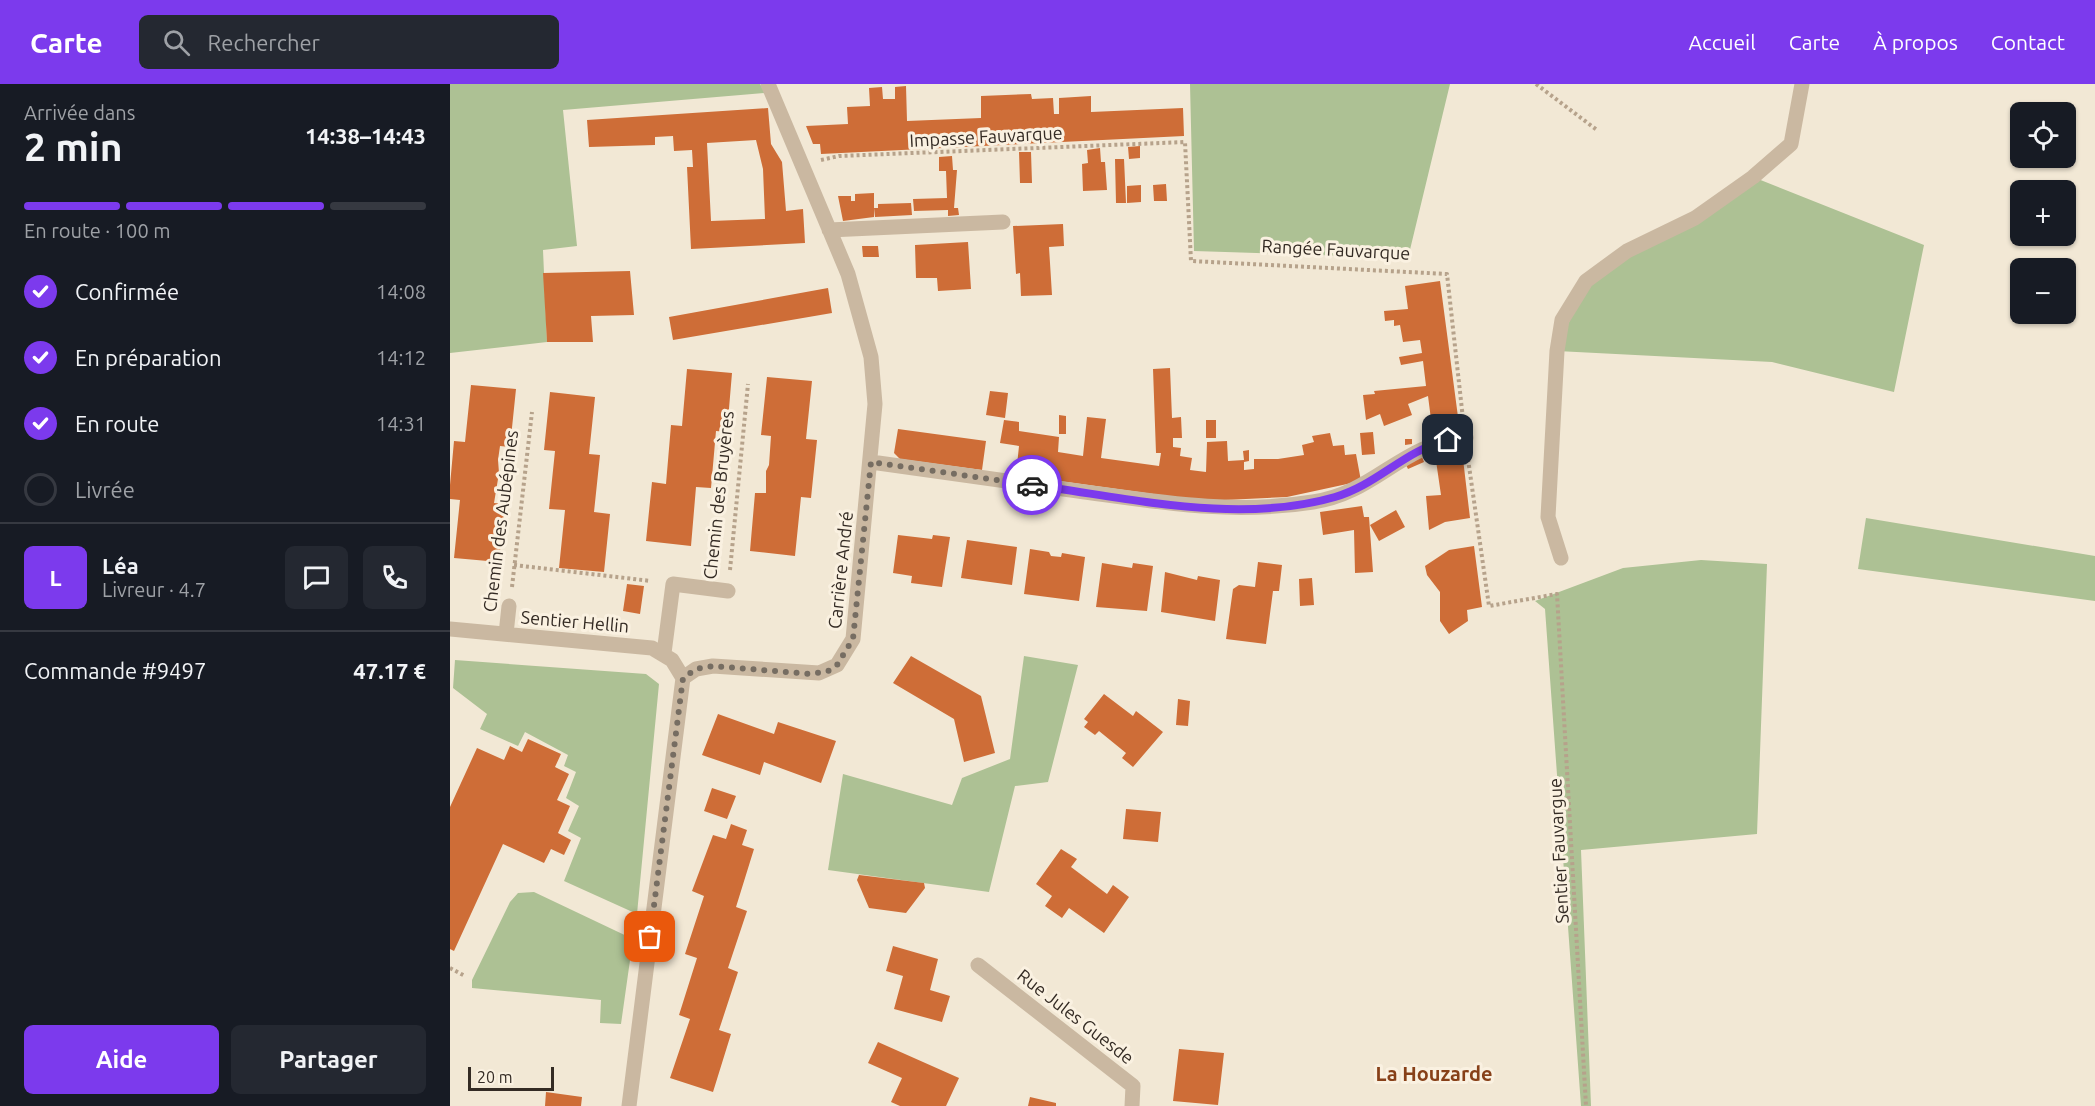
<!DOCTYPE html>
<html lang="fr">
<head>
<meta charset="utf-8">
<style>
  :root { --surface:#171b24; --page:#242831; --text:#f1f3f6; --muted:#9ea1a6; --line:#363941; --accent:#7c3aed }
  body { margin:0; font-family:Ubuntu,sans-serif; background:var(--page); color:var(--text); height:100vh; display:flex; flex-direction:column; font-size:22px; white-space:nowrap }
  * { box-sizing:border-box; margin:0 }
  p { font-size:20px; color:var(--muted) }
  .icon { flex:none; width:33px; height:33px; fill:none; stroke:currentColor; stroke-width:2; stroke-linecap:round; stroke-linejoin:round }
  .map { position:relative; flex:1; overflow:hidden }
  .side { display:flex; flex-direction:column; background:var(--surface); width:450px }
  .side>* { flex:none }
  .controls { position:absolute; left:1560px; top:18px; display:grid; gap:12px }
  .controls a { display:grid; place-items:center; width:66px; height:66px; border-radius:9px; background:var(--surface); box-shadow:0 2px 4px #0004; font-size:30px }
  .scale { position:absolute; left:18px; bottom:15px; width:86px; box-sizing:border-box; padding-left:6px; border:3px solid #342b24; border-top:0; font-size:16px; line-height:21px; white-space:nowrap; color:#342b24; -webkit-text-stroke:4px #faf1e1; paint-order:stroke }
  .pin { position:absolute; display:grid; place-items:center; width:51px; height:51px; color:#fff; margin:-26px; border-radius:12px; box-shadow:0 3px 9px #0006 }
  .courier { position:absolute; display:grid; place-items:center; width:60px; height:60px; margin:-30px; border:4px solid #7c3aed; border-radius:50%; background:#fff; color:#222; box-shadow:0 2px 8px #0007 }
  .headline em { font-style:normal; font-weight:600 }
  .headline div { display:flex; flex-direction:column-reverse }
  .headline { display:flex; align-items:center; justify-content:space-between; height:102px; padding:0 24px }
  h1 { font-size:39px; font-weight:600; line-height:45px }
  .bar { display:grid; grid-template-columns:repeat(4,1fr); gap:9px 6px; align-content:center; height:72px; padding:0 24px }
  .bar i { height:8px; border-radius:4px; background:var(--line) }
  .bar .on { background:var(--accent) }
  .bar p { grid-column:span 4 }
  .line { display:flex; align-items:center; gap:15px; padding:0 24px; border-top:2px solid var(--line) }
  .line div { flex:1 }
  .round { display:grid; place-items:center; flex:none; width:63px; height:63px; border-radius:9px; background:var(--page) }
  ol { padding:0 24px; list-style:none }
  li { display:flex; align-items:center; gap:18px; height:66px }
  li p { margin-inline-start:auto }
  li .icon { padding:6px; border-radius:50%; background:var(--accent); color:#fff; stroke-width:4 }
  li:last-child { color:var(--muted) }
  li i { width:33px; height:33px; border:3px solid var(--line); border-radius:50% }
  .primary-button { display:flex; gap:12px; margin-top:auto; padding:12px 24px }
  .primary-button a { flex:1; height:69px; border-radius:9px; background:var(--accent); color:#fff; font-size:24px; font-weight:600; line-height:69px; text-align:center }
  .primary-button a+a { background:var(--page); color:var(--text) }
  header { display:flex; align-items:center; gap:36px; box-sizing:border-box; height:84px; padding:0 30px; background:var(--accent); color:#fff }
  header strong { font-size:28px }
  nav { display:flex; gap:33px; margin-inline-start:auto; font-size:21px }
  .search { width:420px; height:54px; background:var(--page); display:flex; align-items:center; gap:15px; box-sizing:border-box; padding:0 21px; border-radius:9px; color:var(--muted); font-size:22px }
  main { display:flex; flex:1; min-height:0 }
  .map>svg:first-child { display:block }
</style>
</head>
<body>
<header>
<strong>Carte</strong>
<div class="search"><svg class="icon" aria-label="search" viewBox="0 0 24 24"><circle cx="10" cy="10" r="6"/><path d="M15 15l6 6"/></svg>Rechercher</div>
<nav><a>Accueil</a><a>Carte</a><a>À propos</a><a>Contact</a></nav>
</header>
<main>
<section class="side">
<div class="headline"><div><h1>2 min</h1><p>Arrivée dans</p></div><em>14:38–14:43</em></div>
<div class="bar"><i class="on"></i><i class="on"></i><i class="on"></i><i></i><p>En route · 100 m</p></div>
<ol>
<li><svg class="icon" aria-label="check" viewBox="0 0 24 24"><path d="M5 12l5 5 9-10"/></svg>Confirmée<p>14:08</p></li>
<li><svg class="icon" aria-label="check" viewBox="0 0 24 24"><path d="M5 12l5 5 9-10"/></svg>En préparation<p>14:12</p></li>
<li><svg class="icon" aria-label="check" viewBox="0 0 24 24"><path d="M5 12l5 5 9-10"/></svg>En route<p>14:31</p></li>
<li><i></i>Livrée</li>
</ol>
<div class="line" style="height:108px"><b class="round" style="background:var(--accent);color:#fff">L</b><div><b>Léa</b><p>Livreur · 4.7</p></div><a class="round"><svg class="icon" aria-label="chat" viewBox="0 0 24 24"><path d="M4 5h16v11H9l-5 4z"/></svg></a><a class="round"><svg class="icon" aria-label="phone" viewBox="0 0 24 24"><path d="M5 4h4l2 5-3 2q2 4 5 5l2-3 5 2v4C11 20 4 13 5 4z"/></svg></a></div>
<div class="line" style="height:78px"><div>Commande #9497</div><b>47.17 €</b></div>
<div class="primary-button"><a>Aide</a><a>Partager</a></div>
</section>
<div class="map">
<svg width="1645" height="1022" viewBox="0 0 1645 1022">
  <rect width="100%" height="100%" fill="#f2e8d5"/>
  <path fill="#adc194" d="M0 0H310L315 9 113 26 127 162 93 166 97 258 0 269Z
    M740 0H1000L958 174 744 167Z
    M1303 93 1474 161 1444 308 1322 278 1107 267 1136 197Z
    M1416 434 1645 472V517L1408 485Z
    M1251 476 1317 480 1307 750 1131 766 1141 1022H1131L1095 525 1085 517 1173 484Z
    M574 572 628 581 598 698 565 702 539 808 378 786 393 690 502 721 512 694 560 675Z
    M5 576 196 590 209 600 187 830 114 797 131 754 118 747 129 722 116 714 126 688 114 682 118 671 75 648 68 662 30 645 37 630 3 604Z
    M84 808 183 855 171 940 150 939 151 916 22 904V896L60 818 68 809Z"/>
  <path fill="#ce6d37" fill-rule="evenodd" d="M456 2 457 37 531 34V12L581 10 582 15 603 14 604 30H609V14L641 12V28L733 24 734 52 371 70 370 60H363L356 42 398 40 397 23 420 22 419 4 432 3 433 15H445V3Z
    M318 24 321 60 332 78 336 127 353 125 355 159 241 165 237 83H243L242 66 224 67 223 52 205 53V61L139 63 137 36ZM306 56 313 85 315 135 261 137 257 59Z
    M690 62V74L679 75 678 63Z
    M650 64 651 78H655L657 106 633 107 632 80 638 79 637 66Z
    M569 68H581L582 99H570Z
    M502 72 503 86H507L504 124H508L509 131 498 132V126L464 127 463 115 497 114 496 87H489V73Z
    M665 75H674L676 119H666Z
    M716 100 717 117H704L703 101Z
    M691 101V118L677 119V102Z
    M424 109V133L393 137 388 112H401V117H405V110Z
    M461 119 462 131 425 133 424 124H428V120Z
    M613 140 614 162 599 163 602 211 571 212 570 189 566 190 563 142Z
    M518 158 521 205 488 207 487 194H466L465 161Z
    M412 162H428L429 173H413Z
    M180 187 184 231 141 232 143 258H97L93 189Z
    M990 197 1010 348 983 351 978 312 958 320 962 331 934 342 930 330 916 336 913 311 925 310 924 307 976 302 973 277 951 281 949 273 972 269 970 256 953 258 950 241 944 242V236L935 237 934 227 958 225 955 202Z
    M378 204 382 229 223 256 219 233Z
    M720 284 722 334 731 333 732 354H723V363L731 364 730 372 742 374 740 386 756 388 757 358 777 357 778 377 794 376 793 367 799 366V377L794 378V386L804 385V375H828L854 371 852 361 864 358 862 352 880 349 883 362 894 361 895 371 906 370 911 397 837 413 754 417 566 391 569 362 550 359 554 336 569 338V347L609 353 608 368 633 372 637 333 656 335 651 374 709 382 711 369H706L703 285Z
    M237 285 282 289 277 348 266 347 261 404 246 403 241 462 196 457 202 398 216 400 221 341 232 342Z
    M317 293 362 297 356 355 367 356 361 414 351 413 345 472 300 467 305 409H316V387L319 381 321 352 311 351Z
    M21 301 66 305 60 363 50 362 48 376 49 389 44 419 55 420 49 478 4 474 10 416 0 415V401L4 357 15 358Z
    M540 307 558 309 555 334 536 331Z
    M100 308 145 313 139 370 150 371 144 428 160 430 154 488 109 484 115 426 99 425 105 367 94 366Z
    M609 331 616 332V350H609Z
    M756 336H766V354H756Z
    M448 345 536 357 532 386 450 375 444 369Z
    M923 348 925 370 912 371 910 349Z
    M955 355H962V360L955 361Z
    M1011 358 1020 434 995 438 979 446 976 412 991 411 984 363Z
    M971 370 974 378 958 385 954 377Z
    M912 422 914 433H919L923 488 905 489 904 446 873 451 870 428Z
    M946 426 955 443 929 457 920 441Z
    M448 451 482 455 483 451 500 453 492 503 461 499 462 492 443 489Z
    M517 456 567 463 562 501 511 494Z
    M1024 462 1032 523 1017 526 1018 537 999 550 990 537V508L977 491 975 482 999 466Z
    M580 465 599 468 601 472 611 473 612 469 635 473 629 517 574 510Z
    M808 478 832 481 829 507H823L816 560 776 555 783 505 789 501 805 503Z
    M652 479 682 484 683 479 703 482 697 527 646 523Z
    M715 488 747 496 748 492 770 496 765 537 711 528Z
    M862 494 864 521 850 522 849 495Z
    M177 500 194 502 190 530 173 527Z
    M461 572 531 612 545 669 514 678 504 635 443 599Z
    M654 610 683 632 686 627 713 648 683 683 672 674 676 669 649 647 645 651 634 643 638 638 634 635Z
    M728 615 740 617 738 642 726 641Z
    M268 630 324 650 328 638 386 657 371 699 314 678 310 691 252 671Z
    M78 655 111 670 105 683 119 690 107 716 120 722 108 749 121 756 114 771 101 765 94 779 53 760 4 867 0 865V723L27 664 54 676 60 662 72 668Z
    M262 704 286 712 277 735 254 727Z
    M676 725 711 728 708 758 673 755Z
    M281 740 297 746 292 761 304 765 286 823 297 827 278 884 288 888 269 946 281 950 263 1008 220 994 240 935 229 931 247 874 235 870 254 812 242 807 263 751 276 755Z
    M611 765 627 775 621 783 657 810 663 801 679 813 654 849 619 824 612 834 595 822 602 812 586 800Z
    M409 791 474 799 475 804 456 829 419 824 407 796Z
    M443 862 488 875 480 906 500 912 492 938 444 925 453 892 436 887Z
    M428 958 509 994 496 1022H450L441 1018 452 994 418 979Z
    M729 965 774 969 768 1021 723 1017Z
    M96 1008 132 1013 131 1022H95Z
    M580 1013 606 1019V1022H578Z"/>
  <g fill="none" stroke-linecap="round" stroke-linejoin="round">
    <path stroke="#b6a28b" stroke-width="4" stroke-dasharray="3 3" stroke-linecap="butt" d="M1086 0 1147 46
      M371 76 389 72 735 58 741 177 997 190 1013 335
      M1018 375 1039 522 1107 510 1136 1022
      M64 481 201 497
      M280 486 298 300
      M62 503 82 328
      M0 884 15 892"/>
    <path stroke="#cab8a1" stroke-width="15" d="M379 146 553 138
      M421 378C490 388 559 397 628 407 709 418 781 431 863 418 926 409 951 359 1016 354
      M1111 474 1098 433 1107 267 1112 236 1136 197 1177 167 1245 134 1303 93 1341 60 1352 0
      M0 545 202 564 222 576 233 594
      M56 550 59 522
      M214 569 223 500 278 507
      M528 881 683 1002 682 1022
      M179 1022 233 594 246 585 263 582 369 589 387 581 403 555 425 320 421 273 398 190 318 0"/>
  </g>
  <g fill="none" stroke-linecap="round" stroke-linejoin="round">
    <path stroke="#766d62" stroke-width="6" stroke-dasharray="0 10.8" d="M200 853 233 594 246 585 263 582 361 590 378 587 387 581 403 555 421 378 582 401"/>
    <path stroke="#7c3aed" stroke-width="8" d="M582 401C681 414 787 441 885 413 927 401 955 366 998 356"/>
  </g>
  <g text-anchor="middle" dominant-baseline="central" stroke-width="6" stroke-linejoin="round" paint-order="stroke">
    <g font-size="18" fill="#342b24" stroke="#faf1e1">
      <text transform="translate(536 52) rotate(-3)">Impasse Fauvarque</text>
      <text transform="translate(886 165) rotate(3)">Rangée Fauvarque</text>
      <text transform="translate(268 411) rotate(-84)">Chemin des Bruyères</text>
      <text transform="translate(50 437) rotate(-83)">Chemin des Aubépines</text>
      <text transform="translate(390 486) rotate(-84)">Carrière André</text>
      <text transform="translate(125 537) rotate(5)">Sentier Hellin</text>
      <text transform="translate(1108 767) rotate(-93)">Sentier Fauvargue</text>
      <text transform="translate(626 932) rotate(38)">Rue Jules Guesde</text>
    </g>
    <g font-size="20" font-weight="bold" fill="#874018" stroke="#faf1e1">
      <text x="984" y="989">La Houzarde</text>
    </g>
  </g>
</svg>
<div class="controls">
<a><svg class="icon" aria-label="locate" viewBox="0 0 24 24"><circle cx="12" cy="12" r="6"/><path d="M12 2v4M12 18v4M2 12h4M18 12h4"/></svg></a>
<a>+</a>
<a>−</a>
</div>
<div class="scale">20 m</div>
<div class="pin" style="left:200px;top:853px;background:#ea580c"><svg class="icon" aria-label="bag" viewBox="0 0 24 24"><path d="M5 8h14l-1 12H6zM9 8a3 3 0 0 1 6 0"/></svg></div>
<div class="pin" style="left:998px;top:356px;background:#1f2937"><svg class="icon" aria-label="home" viewBox="0 0 24 24"><path d="M3 11l9-7 9 7M6 9v11h12V9"/></svg></div>
<div class="courier" style="left:582px;top:401px"><svg class="icon" aria-label="car" viewBox="0 0 24 24"><path d="M5 17H2v-5l4-1 3-4h7l3 4 3 1v5h-3M9 17h6M6 11h13"/><circle cx="7" cy="17" r="2"/><circle cx="17" cy="17" r="2"/></svg></div>
</div>
</main>
</body>
</html>
